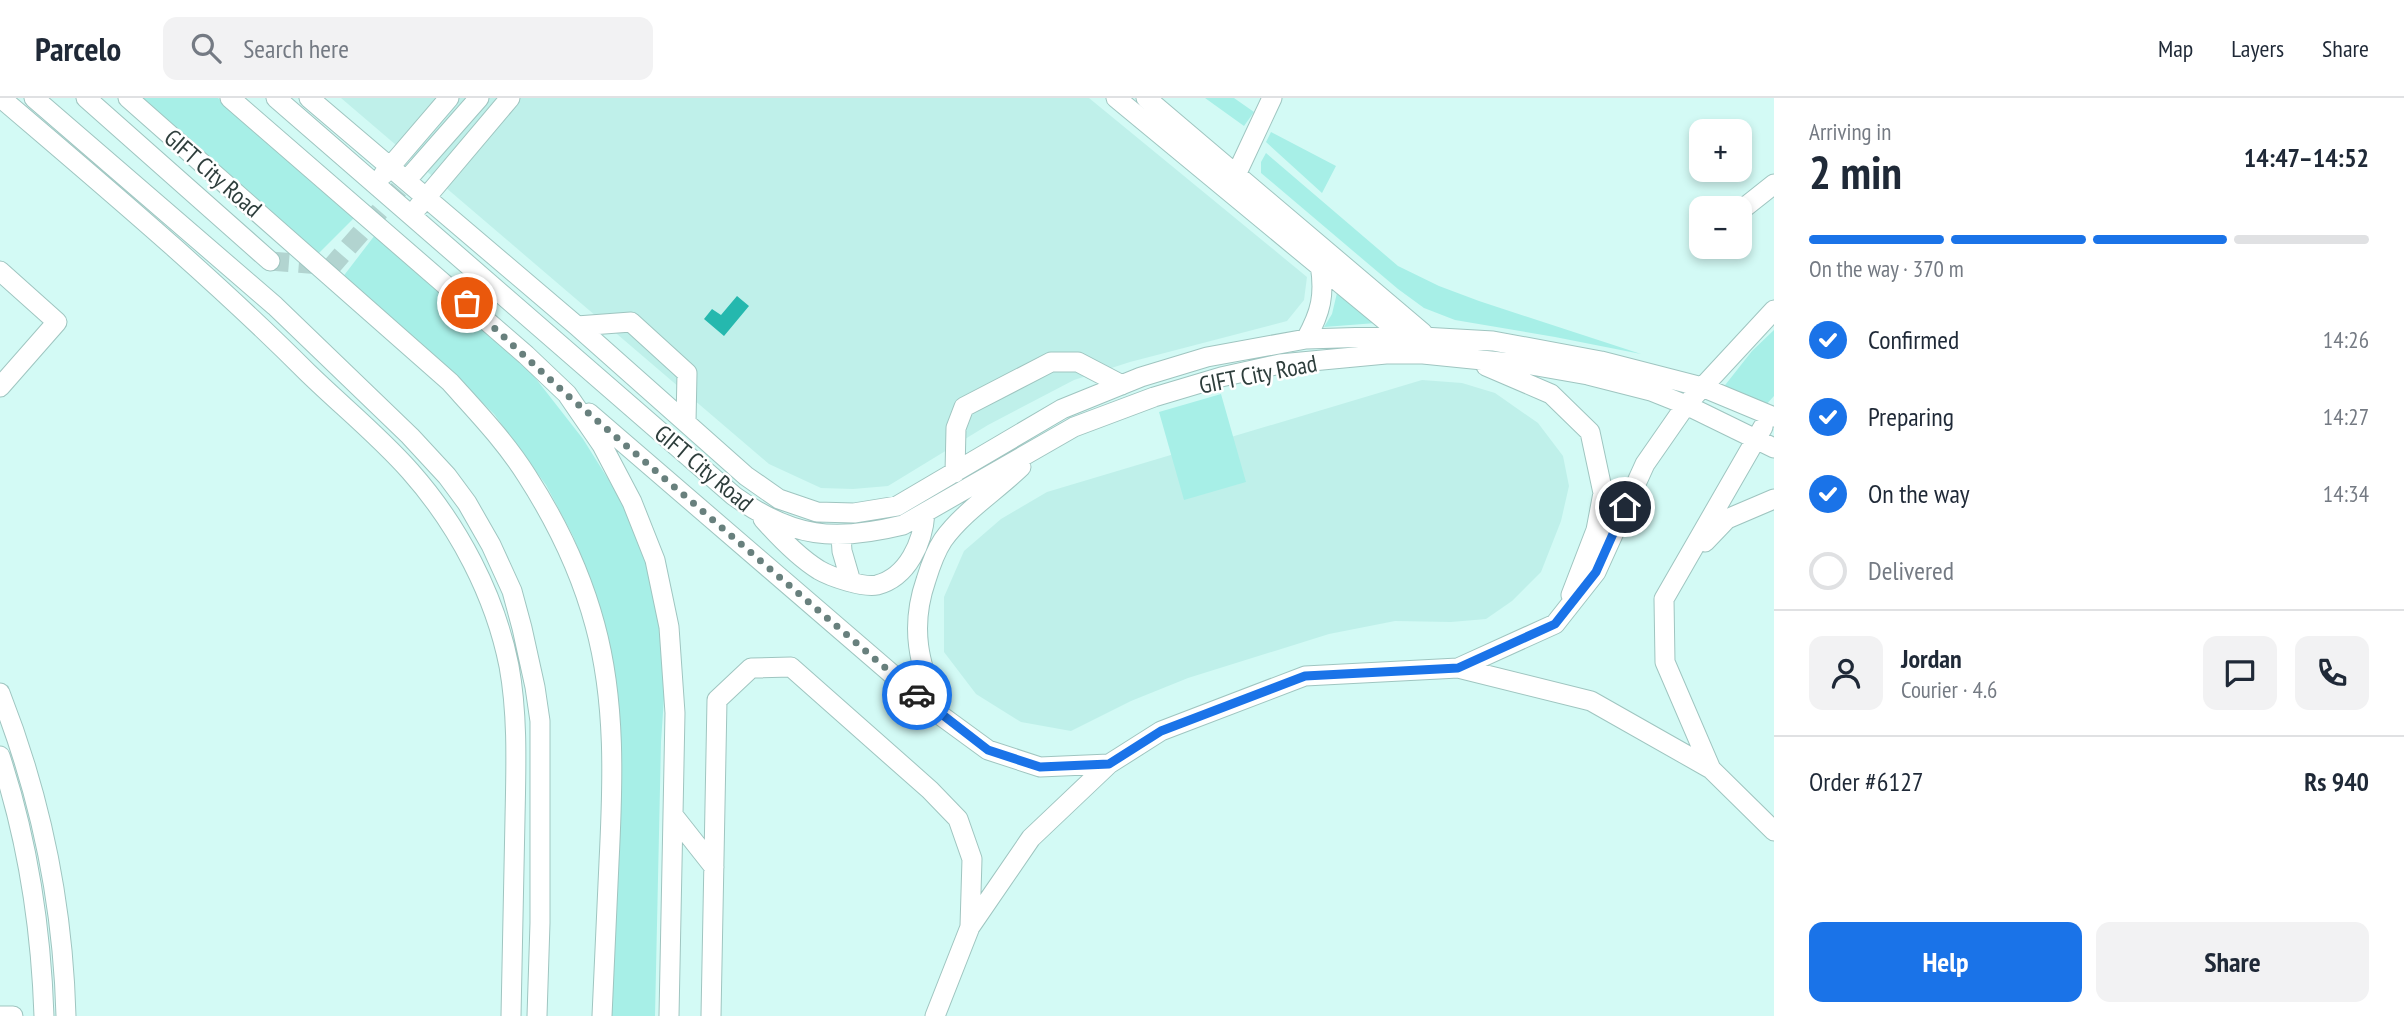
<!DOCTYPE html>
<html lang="en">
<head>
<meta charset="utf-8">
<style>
  :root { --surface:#fff; --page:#f2f2f3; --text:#1f2937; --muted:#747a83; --line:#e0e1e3; --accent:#1a73e8 }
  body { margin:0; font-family:"PT Sans Narrow",sans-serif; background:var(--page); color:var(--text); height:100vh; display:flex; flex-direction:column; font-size:26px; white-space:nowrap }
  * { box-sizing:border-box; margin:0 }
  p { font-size:23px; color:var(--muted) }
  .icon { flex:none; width:38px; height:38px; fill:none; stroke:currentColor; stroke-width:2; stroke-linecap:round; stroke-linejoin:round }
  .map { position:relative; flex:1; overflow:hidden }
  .panel { display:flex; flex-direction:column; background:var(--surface); width:630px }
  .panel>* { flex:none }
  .fabs { position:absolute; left:1689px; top:21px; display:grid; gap:14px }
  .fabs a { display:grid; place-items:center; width:63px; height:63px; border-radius:14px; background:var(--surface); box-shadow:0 4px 10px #0003; font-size:35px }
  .pin { position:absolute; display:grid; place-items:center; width:60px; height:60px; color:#fff; margin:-30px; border:4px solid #fff; border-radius:50%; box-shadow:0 2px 7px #0007 }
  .courier { position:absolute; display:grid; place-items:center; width:70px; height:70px; margin:-35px; border:5px solid #1a73e8; border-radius:50%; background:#fff; color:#222; box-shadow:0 2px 9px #0007 }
  .headline em { font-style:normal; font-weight:600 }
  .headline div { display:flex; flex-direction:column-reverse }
  .headline { display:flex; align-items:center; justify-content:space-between; height:119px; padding:0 35px }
  h1 { font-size:46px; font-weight:600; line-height:52px }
  .bar { display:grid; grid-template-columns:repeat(4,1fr); gap:10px 7px; align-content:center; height:84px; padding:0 35px }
  .bar i { height:9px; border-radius:5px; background:var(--line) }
  .bar .selected { background:var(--accent) }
  .bar p { grid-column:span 4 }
  .line { display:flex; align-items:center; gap:18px; padding:0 35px; border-top:2px solid var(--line) }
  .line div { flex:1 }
  .round { display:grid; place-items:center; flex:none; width:74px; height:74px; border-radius:14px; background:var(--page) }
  ol { padding:0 35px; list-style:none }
  li { display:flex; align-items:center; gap:21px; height:77px }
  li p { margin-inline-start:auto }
  li .icon { padding:7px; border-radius:50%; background:var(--accent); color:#fff; stroke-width:4 }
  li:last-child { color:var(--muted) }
  li i { width:38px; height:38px; border:4px solid var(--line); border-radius:50% }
  .button { display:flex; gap:14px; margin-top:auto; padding:14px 35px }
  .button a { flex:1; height:80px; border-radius:14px; background:var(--accent); color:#fff; font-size:28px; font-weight:600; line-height:80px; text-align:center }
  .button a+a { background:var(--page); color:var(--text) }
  header { display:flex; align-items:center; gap:42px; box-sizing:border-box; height:98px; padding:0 35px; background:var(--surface); border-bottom:2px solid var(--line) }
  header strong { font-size:33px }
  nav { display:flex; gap:38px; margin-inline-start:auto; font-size:24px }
  .search { width:490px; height:63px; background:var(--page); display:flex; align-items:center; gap:18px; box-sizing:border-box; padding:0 24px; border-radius:14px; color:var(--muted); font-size:26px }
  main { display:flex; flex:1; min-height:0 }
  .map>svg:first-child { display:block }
</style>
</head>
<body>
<header>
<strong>Parcelo</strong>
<div class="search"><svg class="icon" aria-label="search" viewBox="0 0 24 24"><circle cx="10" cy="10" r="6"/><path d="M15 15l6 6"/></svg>Search here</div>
<nav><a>Map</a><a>Layers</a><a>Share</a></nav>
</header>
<main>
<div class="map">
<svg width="1774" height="918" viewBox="0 0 1774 918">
  <rect width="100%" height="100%" fill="#d3faf5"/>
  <path fill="#bff0ea" d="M341 0H1089L1307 179 1304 202 1287 223 1130 264 1074 282 988 327 888 388 853 391 821 390 769 366Z
    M1422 282 1462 285 1495 295 1538 325 1563 358 1569 388 1561 423 1541 474 1512 503 1486 521 1451 524 1395 523 1329 536 1188 580 1131 603 1071 633 1021 624 976 596 944 554V499L964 453 1001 421 1047 394Z"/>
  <path fill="#a7efe7" d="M142 0H218L355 119 317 157Z
    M1205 0H1234L1254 14 1244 28Z
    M1271 34 1336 68 1322 95 1266 44Z
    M1266 55 1398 168 1439 188 1479 203 1641 256 1555 239 1455 222 1424 210 1398 191 1261 75V64Z
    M375 137 533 277 583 341 625 408 642 452 656 501 666 570 661 644 655 918H609L620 617 608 551 592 486 573 438 546 387 494 316 421 245 342 180Z
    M1337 195 1376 225 1324 229 1332 216Z
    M1774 232V298L1763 310 1722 291 1752 253Z
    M1221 296 1246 384 1184 402 1159 314Z"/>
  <path fill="#25b8ae" d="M737 198 749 208 724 238 704 221 712 211 721 217Z"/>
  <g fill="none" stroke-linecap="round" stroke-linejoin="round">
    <path stroke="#b2d4d0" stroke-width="19" stroke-dasharray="19 10" stroke-linecap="butt" d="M270 163 332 168 412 76"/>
    <g stroke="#9fc5c0" stroke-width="21">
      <path id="minor" d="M1 0C105 89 211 178 308 275 342 308 379 338 410 373 458 427 495 497 509 568 518 617 516 670 515 720 514 786 512 852 511 918
        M34 0 275 208 410 338 447 378 467 405 491 447 512 493 522 530 535 589 540 623V825L537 918
        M86 0 270 163
        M128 0 450 284C477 314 505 343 527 378 556 423 581 475 595 527 616 604 613 685 609 764 607 816 604 867 602 918
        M230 0 526 257 567 296 602 347 632 404 655 462 669 529 675 615 669 918
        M276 0 734 398C793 440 834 444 903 427L1074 329 1154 299 1221 279 1280 266 1386 256H1423L1531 267 1588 277 1651 293 1686 307 1774 350
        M309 0 577 228 746 378 779 401 817 414 854 415 897 408 1062 311 1141 279 1207 259 1306 241 1405 238 1493 243 1601 263 1702 289 1774 319
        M1116 0 1410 243
        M1146 0 1423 235
        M412 76 479 0
        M383 77 449 0
        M1236 77 1272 0
        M418 109 510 0
        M1740 113 1774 86
        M0 173 57 224 0 289
        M577 228 631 224 687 275 686 324
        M1306 241C1321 214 1325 197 1320 166
        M1486 268 1551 296 1590 334 1603 395 1596 432 1571 497
        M589 315 936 614 988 652 1040 669 1109 666
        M955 375 956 330 964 309 1051 264H1078L1122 287
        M763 421C779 439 798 459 819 472 831 479 864 490 877 487 908 479 923 444 925 415
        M841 438 842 453 851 484
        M1705 444 1727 421 1774 401
        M1458 570 1555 526 1596 474 1645 366 1686 307 1774 212
        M0 595C41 699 63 806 66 918
        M936 612C920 565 909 531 926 482 930 469 935 454 943 442 963 414 996 393 1021 369
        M0 658C28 743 41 829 44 918
        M1711 671 1665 564 1664 501 1763 329
        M673 717 714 769
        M0 918H13
        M711 918 717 602 751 570 791 569 930 692 958 721 972 761 970 828
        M935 918 970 829 1031 740 1109 666 1161 633 1305 578 1458 570 1591 603 1711 671 1774 733"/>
    </g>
    <use href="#minor" stroke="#fff" stroke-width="19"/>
  </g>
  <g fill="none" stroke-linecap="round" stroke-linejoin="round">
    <path stroke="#68807d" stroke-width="7" stroke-dasharray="0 12.6" d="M467 205 566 296 917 597"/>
    <path stroke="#1a73e8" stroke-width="9" d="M917 597 988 652 1040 669 1109 666 1161 633 1305 578 1458 570 1555 526 1596 474 1625 409"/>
  </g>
  <g text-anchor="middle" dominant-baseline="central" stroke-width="5" stroke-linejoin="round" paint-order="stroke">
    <g font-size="24" fill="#2e3e3c" stroke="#fff">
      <text transform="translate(213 75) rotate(41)">GIFT City Road</text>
      <text transform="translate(1258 276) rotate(-11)">GIFT City Road</text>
      <text transform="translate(704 370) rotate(40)">GIFT City Road</text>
    </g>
  </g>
</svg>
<div class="fabs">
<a>+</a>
<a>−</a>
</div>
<div class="pin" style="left:467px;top:205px;background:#ea580c"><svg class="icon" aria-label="bag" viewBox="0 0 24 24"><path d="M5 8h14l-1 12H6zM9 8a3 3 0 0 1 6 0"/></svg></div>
<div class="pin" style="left:1625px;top:409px;background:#1f2937"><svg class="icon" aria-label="home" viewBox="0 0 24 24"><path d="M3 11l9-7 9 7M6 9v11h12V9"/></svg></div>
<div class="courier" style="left:917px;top:597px"><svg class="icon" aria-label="car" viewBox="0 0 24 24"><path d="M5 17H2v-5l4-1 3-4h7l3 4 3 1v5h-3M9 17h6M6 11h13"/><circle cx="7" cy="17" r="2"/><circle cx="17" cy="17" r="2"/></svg></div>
</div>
<section class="panel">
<div class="headline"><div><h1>2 min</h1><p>Arriving in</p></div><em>14:47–14:52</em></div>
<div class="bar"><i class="selected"></i><i class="selected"></i><i class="selected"></i><i></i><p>On the way · 370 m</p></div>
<ol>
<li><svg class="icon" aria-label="check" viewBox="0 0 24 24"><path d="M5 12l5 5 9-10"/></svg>Confirmed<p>14:26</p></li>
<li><svg class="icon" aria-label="check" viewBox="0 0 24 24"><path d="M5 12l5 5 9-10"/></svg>Preparing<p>14:27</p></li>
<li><svg class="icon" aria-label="check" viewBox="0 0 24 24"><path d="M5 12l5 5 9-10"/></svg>On the way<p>14:34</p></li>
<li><i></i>Delivered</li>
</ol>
<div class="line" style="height:126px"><a class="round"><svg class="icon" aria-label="person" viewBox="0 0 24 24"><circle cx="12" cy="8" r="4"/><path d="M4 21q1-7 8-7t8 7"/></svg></a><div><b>Jordan</b><p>Courier · 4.6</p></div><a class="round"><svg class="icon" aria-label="chat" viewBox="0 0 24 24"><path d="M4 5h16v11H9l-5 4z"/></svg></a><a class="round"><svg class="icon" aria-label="phone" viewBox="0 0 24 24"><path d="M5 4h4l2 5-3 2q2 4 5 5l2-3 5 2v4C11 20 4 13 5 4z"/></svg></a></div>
<div class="line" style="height:91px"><div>Order #6127</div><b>Rs 940</b></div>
<div class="button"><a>Help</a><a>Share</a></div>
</section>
</main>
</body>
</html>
